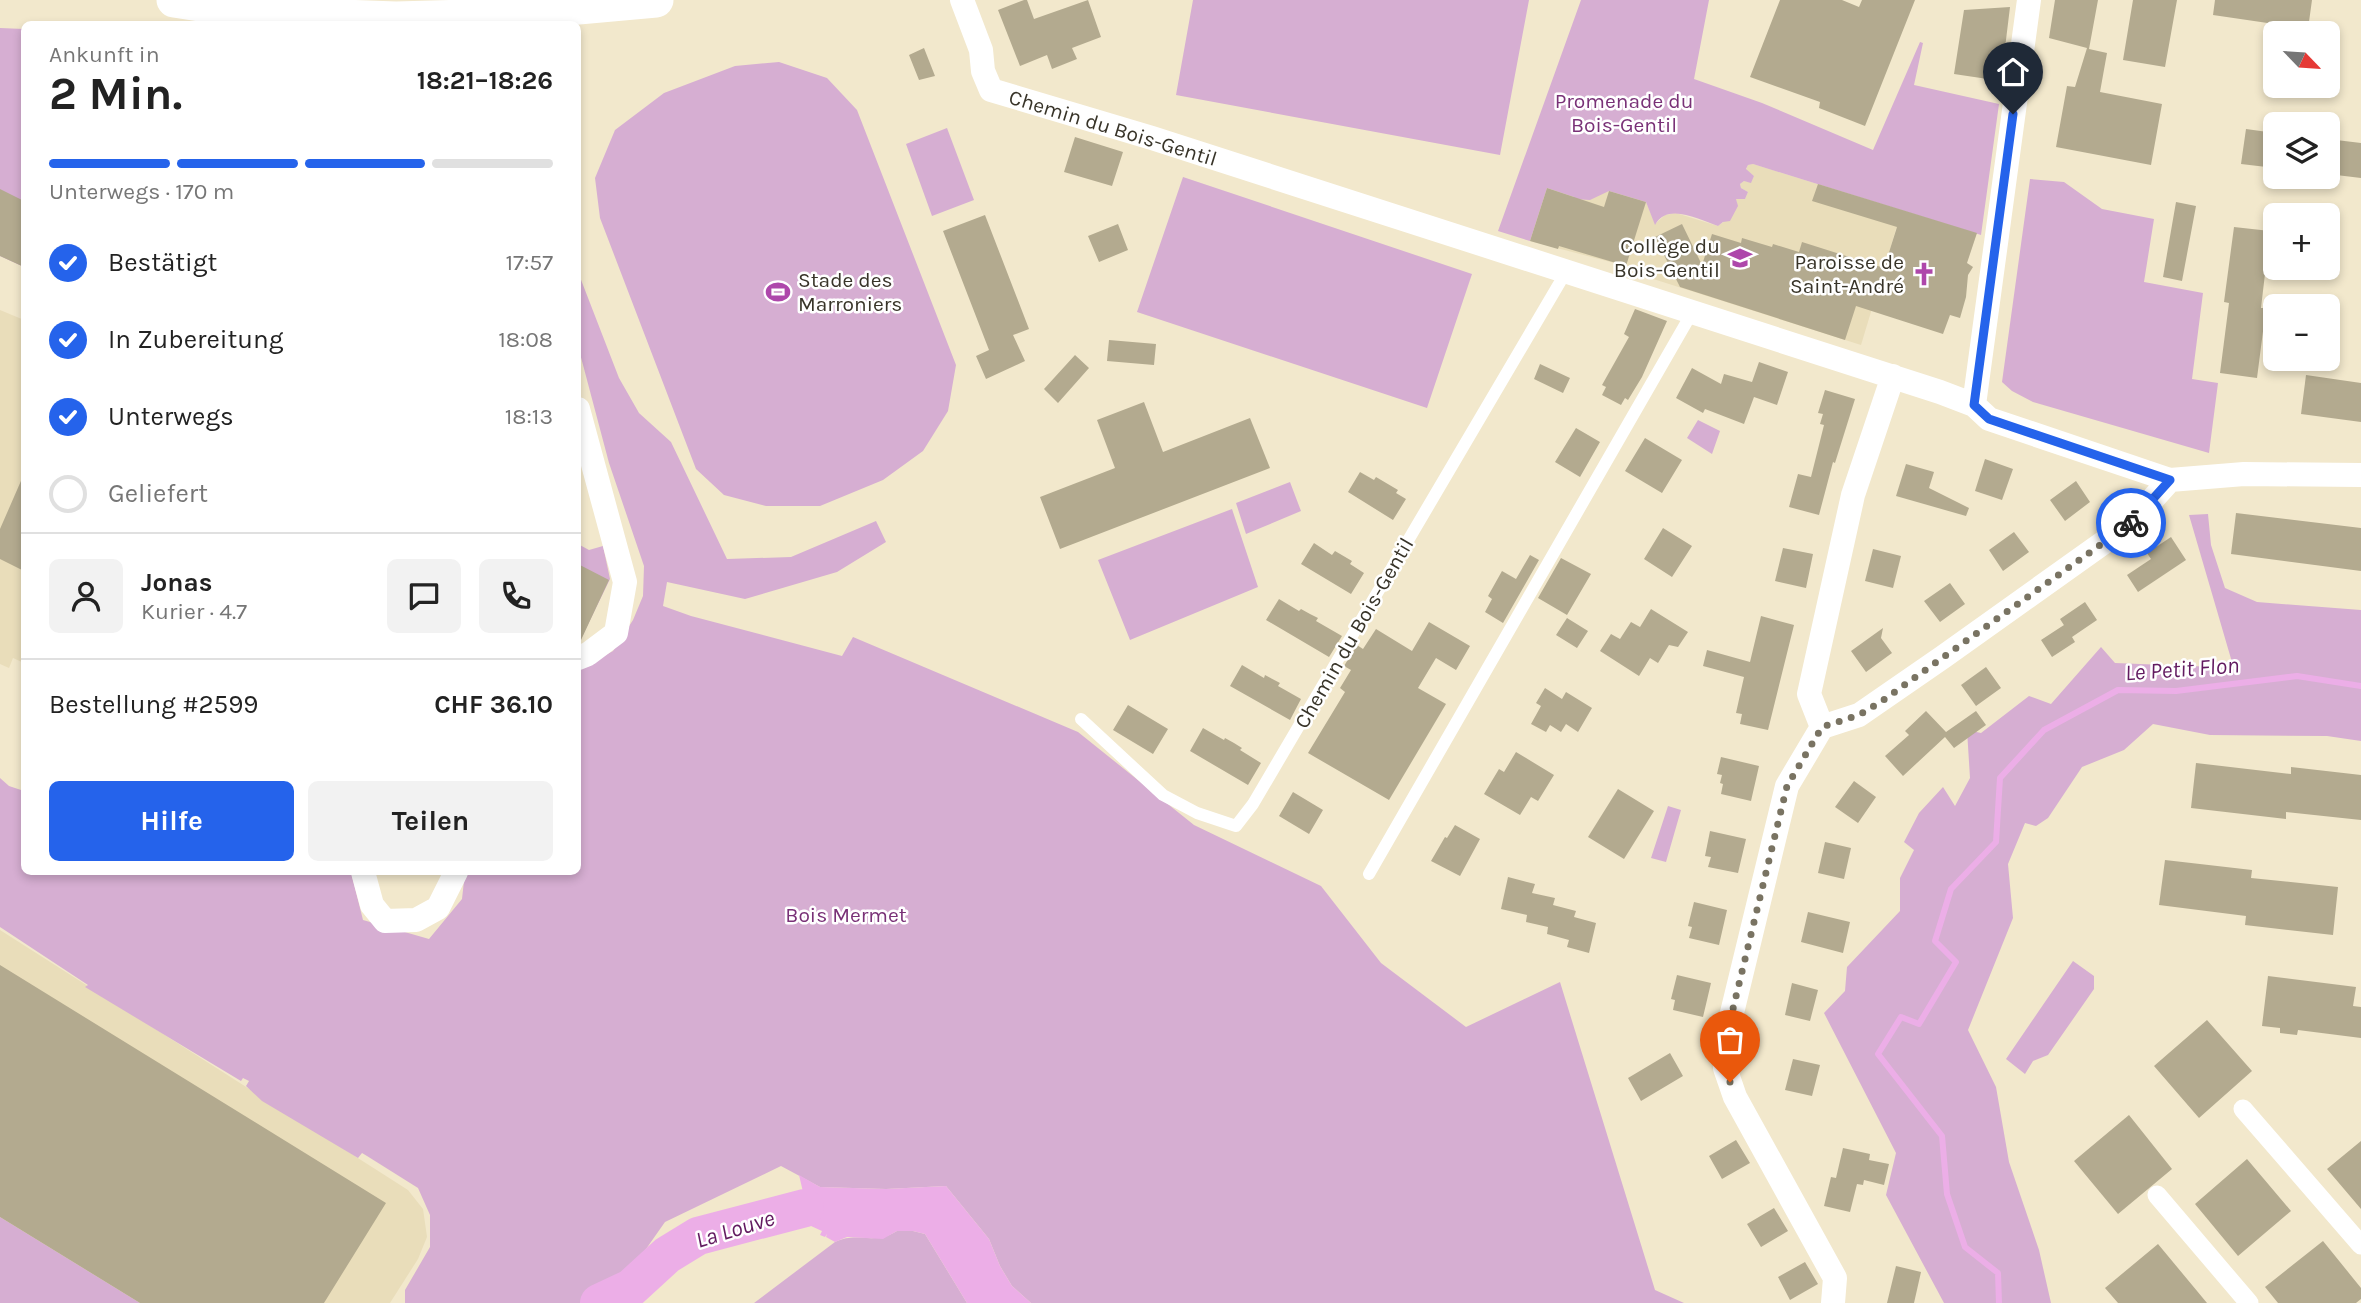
<!DOCTYPE html>
<html lang="de">
<head>
<meta charset="utf-8">
<style>
  :root { --surface:#fff; --page:#f2f2f2; --text:#222; --muted:#767676; --line:#e0e0e0; --accent:#2563eb }
  body { margin:0; font-family:Karla,sans-serif; background:var(--page); color:var(--text); height:100vh; display:flex; flex-direction:column; font-size:26px; white-space:nowrap }
  * { box-sizing:border-box; margin:0 }
  p { font-size:23px; color:var(--muted) }
  .icon { flex:none; width:38px; height:38px; fill:none; stroke:currentColor; stroke-width:2; stroke-linecap:round; stroke-linejoin:round }
  .map { position:relative; flex:1; overflow:hidden }
  .side { position:absolute; left:21px; top:21px; width:560px; height:854px; display:flex; flex-direction:column; background:var(--surface); border-radius:10px; box-shadow:0 4px 10px #0003 }
  .side>* { flex:none }
  .needle { width:46px; rotate:115deg }
  .tools { position:absolute; left:2263px; top:21px; display:grid; gap:14px }
  .tools a { display:grid; place-items:center; width:77px; height:77px; border-radius:10px; background:var(--surface); box-shadow:0 4px 10px #0003; font-size:35px }
  .pin { position:absolute; display:grid; place-items:center; width:60px; height:60px; color:#fff; margin:-72px -30px; border-radius:50% 50% 50% 0; rotate:-45deg; box-shadow:0 0 7px #0007 }
  .pin .icon { rotate:45deg }
  .courier { position:absolute; display:grid; place-items:center; width:70px; height:70px; margin:-35px; border:5px solid #2563eb; border-radius:50%; background:#fff; color:#222; box-shadow:0 2px 9px #0007 }
  .summary em { font-style:normal; font-weight:700 }
  .summary div { display:flex; flex-direction:column-reverse }
  .summary { display:flex; align-items:center; justify-content:space-between; height:119px; padding:0 28px }
  h1 { font-size:46px; font-weight:700; line-height:52px }
  .bar { display:grid; grid-template-columns:repeat(4,1fr); gap:10px 7px; align-content:center; height:84px; padding:0 28px }
  .bar i { height:9px; border-radius:5px; background:var(--line) }
  .bar .on { background:var(--accent) }
  .bar p { grid-column:span 4 }
  .line { display:flex; align-items:center; gap:18px; padding:0 28px; border-top:2px solid var(--line) }
  .line div { flex:1 }
  .round { display:grid; place-items:center; flex:none; width:74px; height:74px; border-radius:10px; background:var(--page) }
  ol { padding:0 28px; list-style:none }
  li { display:flex; align-items:center; gap:21px; height:77px }
  li p { margin-inline-start:auto }
  li .icon { padding:7px; border-radius:50%; background:var(--accent); color:#fff; stroke-width:4 }
  li:last-child { color:var(--muted) }
  li i { width:38px; height:38px; border:4px solid var(--line); border-radius:50% }
  .button { display:flex; gap:14px; margin-top:auto; padding:14px 28px }
  .button a { flex:1; height:80px; border-radius:10px; background:var(--accent); color:#fff; font-size:28px; font-weight:700; line-height:80px; text-align:center }
  .button a+a { background:var(--page); color:var(--text) }
  .map>svg:first-child { display:block }
</style>
</head>
<body>
<div class="map">
<svg width="2361" height="1303" viewBox="0 0 2361 1303">
  <rect width="100%" height="100%" fill="#f2e8cc"/>
  <path fill="#e9ddba" d="M1753 164 1911 213 1896 229 1861 345 1647 277 1626 266 1530 241 1547 188 1575 197 1609 191 1646 202 1655 224 1665 215 1676 213 1718 226 1726 220 1737 206 1736 199H1745L1748 192 1741 188 1740 184 1744 181 1751 182 1754 176 1746 170 1748 165Z
    M0 310 24 320V663L13 658 9 668 0 664Z
    M0 930 408 1190 423 1209 427 1237 418 1259 390 1303H140L0 1217Z"/>
  <path fill="#d6aed2" d="M1193 0H1529L1500 155 1176 95Z
    M1581 0H1709L1694 79 1762 103 1873 150 1920 42 1923 43 1914 85 1999 104 1981 235 1753 164 1748 165 1746 169 1754 176 1751 183 1744 181 1740 184 1741 188 1748 192 1745 199H1736L1738 206 1730 221 1723 222 1718 226C1699 220 1668 202 1655 225L1646 202 1609 191 1590 200 1574 199V197L1547 188 1530 241 1498 231Z
    M0 28 24 29V267L0 256Z
    M779 62 827 78 857 110 956 365 948 411 923 451 883 480 820 506H766L724 495 696 469 600 218 595 178 615 130 664 93 735 66Z
    M947 128 974 200 932 216 906 144Z
    M1183 177 1472 274 1427 408 1137 312Z
    M2030 179 2064 182 2102 209 2154 219 2144 282 2203 293 2192 379 2218 383 2209 453 2033 402 2012 391 2002 382Z
    M578 272 619 378 639 413 671 442 727 559 791 557 876 521 886 542 837 572 745 599 667 582 663 606 691 616 842 656 853 637 1078 732 1194 825 1321 886 1381 963 1466 1027 1560 982 1655 1290 1684 1303H1031L1012 1286 1000 1266 989 1239 946 1186 886 1189 820 1187 781 1166 665 1222 608 1303H405V1290L430 1247V1215L418 1188 367 1156 362 1153 358 1158 262 1101 246 1086 249 1081 243 1078 241 1081 85 987 88 985 0 927V778L9 786 24 791V872H351L363 920 429 939 462 899 465 872H578V670L613 651 633 620 643 596 644 566 609 463 578 346Z
    M1698 420 1720 431 1712 454 1687 438Z
    M1290 482 1301 511 1246 534 1236 503Z
    M1232 509 1258 587 1130 640 1098 560Z
    M2208 514 2211 545 2225 588 2257 602 2361 610V741L2327 736 2210 735 2153 724 2124 750 2082 767 2048 818 2036 826 2025 823 2008 864 2013 918 1968 1030 1996 1087 2009 1162 2039 1250 2051 1303H1944L1886 1195 1896 1153 1824 1013 1845 991 1847 967 1900 911V878L1914 850 1904 842 1919 813 1943 787 1955 806 1970 778 1967 730 1981 733 2029 696 2051 704 2101 647 2115 663 2216 667 2234 669 2189 515Z
    M578 544 589 550 603 546 610 579 578 645Z
    M1668 806 1681 810 1666 862 1651 858Z
    M2073 961 2094 976V989L2048 1055 2033 1061 2025 1074 2006 1059Z
    M0 1217 140 1303H0Z
    M897 1231H913L925 1234 967 1303H754L835 1242C859 1231 872 1246 897 1231Z"/>
  <path fill="#ecaee7" d="M799 1175 820 1187 886 1189 946 1186 989 1239 1000 1266 1012 1286 1031 1303H967L925 1234 913 1231H897L883 1239 847 1237 835 1242 826 1237 827 1234 825 1237 820 1235 822 1231 811 1226Z"/>
  <g fill="none" stroke-linecap="round" stroke-linejoin="round">
    <path stroke="#ecaee7" stroke-width="6" d="M1999 1303 1998 1273 1965 1247 1947 1194 1942 1136 1878 1054 1901 1017 1919 1024 1956 962 1935 941 1951 889 1996 842 2000 778 2044 730 2118 690 2176 691 2297 676 2361 686"/>
    <path stroke="#ecaee7" stroke-width="38" d="M599 1303 631 1288 667 1255 698 1236 805 1208"/>
  </g>
  <path fill="#b3aa8f" d="M1024 0H1027L1034 19 1088 0 1101 37 1072 48 1077 59 1052 69 1047 55 1020 66 998 10Z
    M1780 0H1842L1859 7 1862 0H1915L1865 126 1819 108 1820 102 1750 77Z
    M2055 0H2098L2089 49 2107 53 2100 92 2162 104 2151 165 2056 147 2067 86 2075 87 2087 48 2049 38Z
    M2133 0H2177L2165 67 2123 60Z
    M2215 0H2312L2308 29 2213 15Z
    M2010 7 2001 81 1954 74 1964 10Z
    M924 48 935 76 919 80 909 55Z
    M2246 129 2275 133V168L2241 164Z
    M1075 137 1123 152 1112 186 1064 172Z
    M2328 139 2361 143V178L2328 174Z
    M1818 184 1977 233 1967 263 1973 267 1968 275 1966 297 1960 318 1950 315 1943 334 1856 306 1845 340 1680 287 1655 237 1682 224 1702 265 1712 234 1741 243 1742 238 1772 247 1773 244 1799 252 1802 242 1884 268 1897 227 1812 201Z
    M1547 188 1604 207 1609 191 1646 202 1626 266 1559 246 1558 249 1530 241Z
    M0 189 24 201V267L0 256Z
    M2176 202 2196 206 2182 281 2163 277Z
    M985 215 1029 329 1013 335 1025 361 986 379 976 356 989 350 943 231Z
    M1118 224 1128 250 1099 262 1088 236Z
    M2234 227 2270 231 2261 308H2266L2257 378 2220 373 2229 303 2224 302Z
    M1635 309 1667 321 1642 377 1628 400 1625 398 1621 405 1602 395 1606 387 1602 385 1629 337 1624 334Z
    M1109 340 1156 344 1154 365 1107 361Z
    M1075 355 1089 368 1058 403 1044 389Z
    M1759 362 1788 372 1777 405 1754 397 1744 424 1705 409 1703 413 1676 398 1692 368 1721 384 1724 374 1752 382Z
    M1540 364 1570 378 1563 393 1534 379Z
    M2306 375 2361 383V422L2301 414Z
    M1825 390 1855 399 1835 463 1833 462 1819 515 1789 507 1798 474 1811 477 1824 425 1820 424 1823 414 1818 413Z
    M1144 402 1163 452 1250 418 1270 468 1060 549 1040 497 1115 468 1097 420Z
    M1576 428 1600 442 1580 477 1555 462Z
    M1645 438 1682 460 1662 493 1625 471Z
    M1985 459 2013 469 2002 500 1975 491Z
    M1906 464 1934 472 1929 488 1969 508 1966 516 1896 496Z
    M1360 472 1374 480 1376 477 1398 490 1396 493 1406 499 1393 520 1348 492Z
    M24 474V571L0 559V529Z
    M2076 481 2090 502 2065 521 2050 500Z
    M2236 513 2361 528V571L2231 554Z
    M1663 528 1692 546 1672 577 1644 559Z
    M2014 532 2029 552 2003 571 1989 550Z
    M2171 537 2186 560 2138 592 2127 575 2151 559 2147 553Z
    M1314 543 1332 555 1335 551 1352 561 1350 564 1364 573 1351 594 1301 564Z
    M1783 548 1813 554 1806 588 1775 581Z
    M1873 549 1901 556 1893 588 1865 581Z
    M1530 555 1539 560 1503 623 1485 612 1492 599 1488 596 1502 571 1516 579Z
    M1561 558 1591 574 1567 615 1538 598Z
    M578 564 609 580 581 640 578 642Z
    M1950 583 1965 604 1940 622 1924 601Z
    M1279 599 1299 611 1301 609 1310 614 1318 618 1316 621 1342 636 1329 657 1266 620Z
    M2085 602 2097 620 2072 637 2075 642 2052 657 2041 640 2064 625 2069 633 2060 619Z
    M1651 609 1688 632 1678 647 1669 645 1658 663 1650 658 1639 676 1600 651 1611 634 1620 639 1631 622 1640 627Z
    M1761 616 1794 625 1768 730 1740 724 1742 714 1736 713 1744 677 1703 666 1707 650 1750 662Z
    M1567 618 1588 631 1577 648 1556 635Z
    M1429 622 1470 646 1456 670 1436 658 1418 688 1446 704 1389 800 1308 753 1345 692 1340 688 1351 670 1344 666 1357 645 1363 649 1376 629 1412 651Z
    M1883 628 1881 638 1892 653 1866 672 1851 651Z
    M1242 665 1264 678 1265 675 1280 683 1278 686 1301 699 1290 720 1230 686Z
    M1986 667 2001 688 1976 706 1961 685Z
    M1545 688 1562 699 1566 692 1592 708 1578 732 1566 724 1561 732 1550 725 1546 732 1531 724 1541 706 1536 703Z
    M1128 705 1168 729 1153 754 1113 730Z
    M1926 711 1946 732 1976 711 1986 725 1954 748 1945 737 1903 776 1885 756 1909 735 1905 731Z
    M1203 728 1224 740 1225 738 1234 743 1242 748 1240 750 1261 763 1248 785 1190 751Z
    M1516 752 1554 775 1538 801 1531 797 1520 815 1484 794 1499 769 1504 772Z
    M1721 757 1759 766 1751 801 1721 794 1723 784 1720 783 1722 775 1717 774Z
    M2196 763 2291 774V767L2361 775V820L2286 812V819L2191 808Z
    M1854 781 1876 797 1858 823 1835 807Z
    M1618 789 1654 811 1624 859 1588 837Z
    M1293 792 1323 810 1309 834 1279 816Z
    M1455 825 1480 839 1460 876 1431 861 1445 837 1447 838Z
    M1710 831 1746 839 1738 873 1708 867 1711 857 1705 856Z
    M1825 842 1851 848 1844 879 1818 873Z
    M2165 860 2252 870 2251 878 2338 887 2333 935 2245 925 2246 916 2159 905Z
    M1508 877 1535 884 1532 893 1555 898 1553 905 1576 911 1574 917 1596 923 1589 953 1567 947 1569 940 1547 934 1548 927 1526 922 1527 915 1501 909Z
    M1694 902 1727 910 1719 945 1689 938 1692 927 1688 926Z
    M1808 912 1850 922 1843 953 1801 942Z
    M0 965 386 1203 324 1303H140L0 1217Z
    M1677 975 1711 983 1703 1017 1673 1010 1675 1000 1671 999Z
    M2268 976 2356 987 2353 1006 2361 1007V1038L2298 1030 2297 1035 2280 1033V1028L2262 1026Z
    M1792 983 1818 990 1810 1021 1785 1015Z
    M2207 1020 2252 1071 2199 1118 2154 1066Z
    M1670 1053 1683 1076 1641 1101 1628 1078Z
    M1793 1059 1820 1065 1812 1096 1785 1090Z
    M2129 1115 2172 1169 2118 1214 2074 1161Z
    M1736 1140 1750 1163 1722 1179 1709 1156Z
    M2361 1141V1209L2327 1169Z
    M1843 1148 1870 1154 1869 1160 1889 1164 1884 1185 1864 1180 1863 1185 1857 1184 1850 1212 1824 1206 1831 1177 1836 1178Z
    M2247 1159 2291 1211 2238 1256 2195 1204Z
    M1774 1208 1788 1231 1761 1247 1747 1224Z
    M2323 1241 2361 1288V1299L2356 1303H2278L2265 1287Z
    M2158 1244 2207 1303H2118L2105 1288Z
    M1805 1262 1818 1284 1790 1300 1778 1277Z
    M1896 1266 1921 1272 1914 1303H1887Z"/>
  <g fill="none" stroke-linecap="round" stroke-linejoin="round">
    <path stroke="#fff" stroke-width="12" d="M1081 719 1163 795 1197 813 1236 826 1253 804 1566 272
      M1369 874 1693 311"/>
    <path stroke="#fff" stroke-width="19" d="M2243 1109 2361 1245
      M2157 1195 2249 1303"/>
    <path stroke="#fff" stroke-width="24" d="M962 0 981 50 983 71 991 90 1152 138 1940 392 1974 405 1989 419 2170 480 2244 474 2361 475
      M1974 405 2029 0
      M578 409 625 582 616 633 588 654 578 658
      M1822 727 1809 694 1853 495 1893 376
      M363 872 372 905 385 921 416 920 438 908 456 872
      M1833 1303 1835 1278 1735 1097 1725 1068 1730 1021 1787 786 1822 727 1859 715 1943 657 2131 523 2170 480"/>
    <path stroke="#fff" stroke-width="35" d="M174 0 245 11 286 15 396 19 468 17 656 0"/>
  </g>
  <g fill="none" stroke-linecap="round" stroke-linejoin="round">
    <path stroke="#797362" stroke-width="7" stroke-dasharray="0 12.6" d="M1730 1082 1725 1068 1730 1021 1787 786 1822 727 1859 715 1882 701 2131 523"/>
    <path stroke="#2563eb" stroke-width="9" d="M2013 114 1974 405 1989 419 2170 480 2131 523"/>
  </g>
  <defs>
    <g id="school-bare" transform="scale(1.89)"><path d="M0-5L7-2L0 1L-7-2ZM-4 1L0 2.5L4 1V4Q0 6-4 4Z" fill="#ae47ab" stroke="#fff" stroke-width="2.5" paint-order="stroke"/></g>
    <g id="church-bare" transform="scale(1.89)"><path d="M-1.2-6h2.4v3.5h3.3v2.4h-3.3V6h-2.4V-.1h-3.3v-2.4h3.3Z" fill="#ae47ab" stroke="#fff" stroke-width="2.5" paint-order="stroke"/></g>
    <g id="stadium-bare" transform="scale(1.89)"><path d="M0-5a6.5 5 0 1 0 0 10a6.5 5 0 1 0 0-10ZM-3.5-1.8h7v3.6h-7Z" fill="#ae47ab" stroke="#fff" stroke-width="2.5" paint-order="stroke"/></g>
  </defs>
  <g fill-rule="evenodd">
    <use href="#school-bare" x="1740" y="258"/>
    <use href="#church-bare" x="1924" y="274"/>
    <use href="#stadium-bare" x="778" y="292"/>
  </g>
  <g text-anchor="middle" dominant-baseline="central" stroke-width="5" stroke-linejoin="round" paint-order="stroke">
    <g font-size="21" fill="#793177" stroke="#fff">
      <text x="1624" y="101">Promenade du<tspan x="1624" dy="24">Bois-Gentil</tspan></text>
      <text x="846" y="915">Bois Mermet</text>
    </g>
    <g font-size="21" fill="#383429" stroke="#fff">
      <text transform="translate(1113 128) rotate(17)">Chemin du Bois-Gentil</text>
      <text transform="translate(1354 633) rotate(-60)">Chemin du Bois-Gentil</text>
    </g>
    <g font-size="21" fill="#383429" stroke="#fff" text-anchor="end">
      <text x="1720" y="246">Collège du<tspan x="1720" dy="24">Bois-Gentil</tspan></text>
      <text x="1904" y="262">Paroisse de<tspan x="1904" dy="24">Saint-André</tspan></text>
      <text x="798" y="280" text-anchor="start">Stade des<tspan x="798" dy="24">Marroniers</tspan></text>
    </g>
    <g font-size="23" font-style="italic" fill="#621a60" stroke="#fff">
      <text transform="translate(2182 669) rotate(-4)">Le Petit Flon</text>
      <text transform="translate(735 1229) rotate(-17)">La Louve</text>
    </g>
  </g>
</svg>
<div class="tools">
<a><svg class="needle" viewBox="-14 -14 28 28"><path d="M0-13l5 13h-10z" fill="#e53935"/><path d="M0 13l5-13h-10z" fill="#767676"/></svg></a>
<a><svg class="icon" aria-label="layers" viewBox="0 0 24 24"><path d="M12 4l9 5-9 5-9-5zM3 14l9 5 9-5"/></svg></a>
<a>+</a>
<a>−</a>
</div>
<div class="pin" style="left:1730px;top:1082px;background:#ea580c"><svg class="icon" aria-label="bag" viewBox="0 0 24 24"><path d="M5 8h14l-1 12H6zM9 8a3 3 0 0 1 6 0"/></svg></div>
<div class="pin" style="left:2013px;top:114px;background:#1f2937"><svg class="icon" aria-label="home" viewBox="0 0 24 24"><path d="M3 11l9-7 9 7M6 9v11h12V9"/></svg></div>
<div class="courier" style="left:2131px;top:523px"><svg class="icon" aria-label="bike" viewBox="0 0 24 24"><circle cx="6" cy="16" r="4"/><circle cx="18" cy="16" r="4"/><path d="M6 16l4-8h5l3 8M10 8l3 8H6M13 5h3"/></svg></div>
<section class="side">
<div class="summary"><div><h1>2 Min.</h1><p>Ankunft in</p></div><em>18:21–18:26</em></div>
<div class="bar"><i class="on"></i><i class="on"></i><i class="on"></i><i></i><p>Unterwegs · 170 m</p></div>
<ol>
<li><svg class="icon" aria-label="check" viewBox="0 0 24 24"><path d="M5 12l5 5 9-10"/></svg>Bestätigt<p>17:57</p></li>
<li><svg class="icon" aria-label="check" viewBox="0 0 24 24"><path d="M5 12l5 5 9-10"/></svg>In Zubereitung<p>18:08</p></li>
<li><svg class="icon" aria-label="check" viewBox="0 0 24 24"><path d="M5 12l5 5 9-10"/></svg>Unterwegs<p>18:13</p></li>
<li><i></i>Geliefert</li>
</ol>
<div class="line" style="height:126px"><a class="round"><svg class="icon" aria-label="person" viewBox="0 0 24 24"><circle cx="12" cy="8" r="4"/><path d="M4 21q1-7 8-7t8 7"/></svg></a><div><b>Jonas</b><p>Kurier · 4.7</p></div><a class="round"><svg class="icon" aria-label="chat" viewBox="0 0 24 24"><path d="M4 5h16v11H9l-5 4z"/></svg></a><a class="round"><svg class="icon" aria-label="phone" viewBox="0 0 24 24"><path d="M5 4h4l2 5-3 2q2 4 5 5l2-3 5 2v4C11 20 4 13 5 4z"/></svg></a></div>
<div class="line" style="height:91px"><div>Bestellung #2599</div><b>CHF 36.10</b></div>
<div class="button"><a>Hilfe</a><a>Teilen</a></div>
</section>
</div>
</body>
</html>
